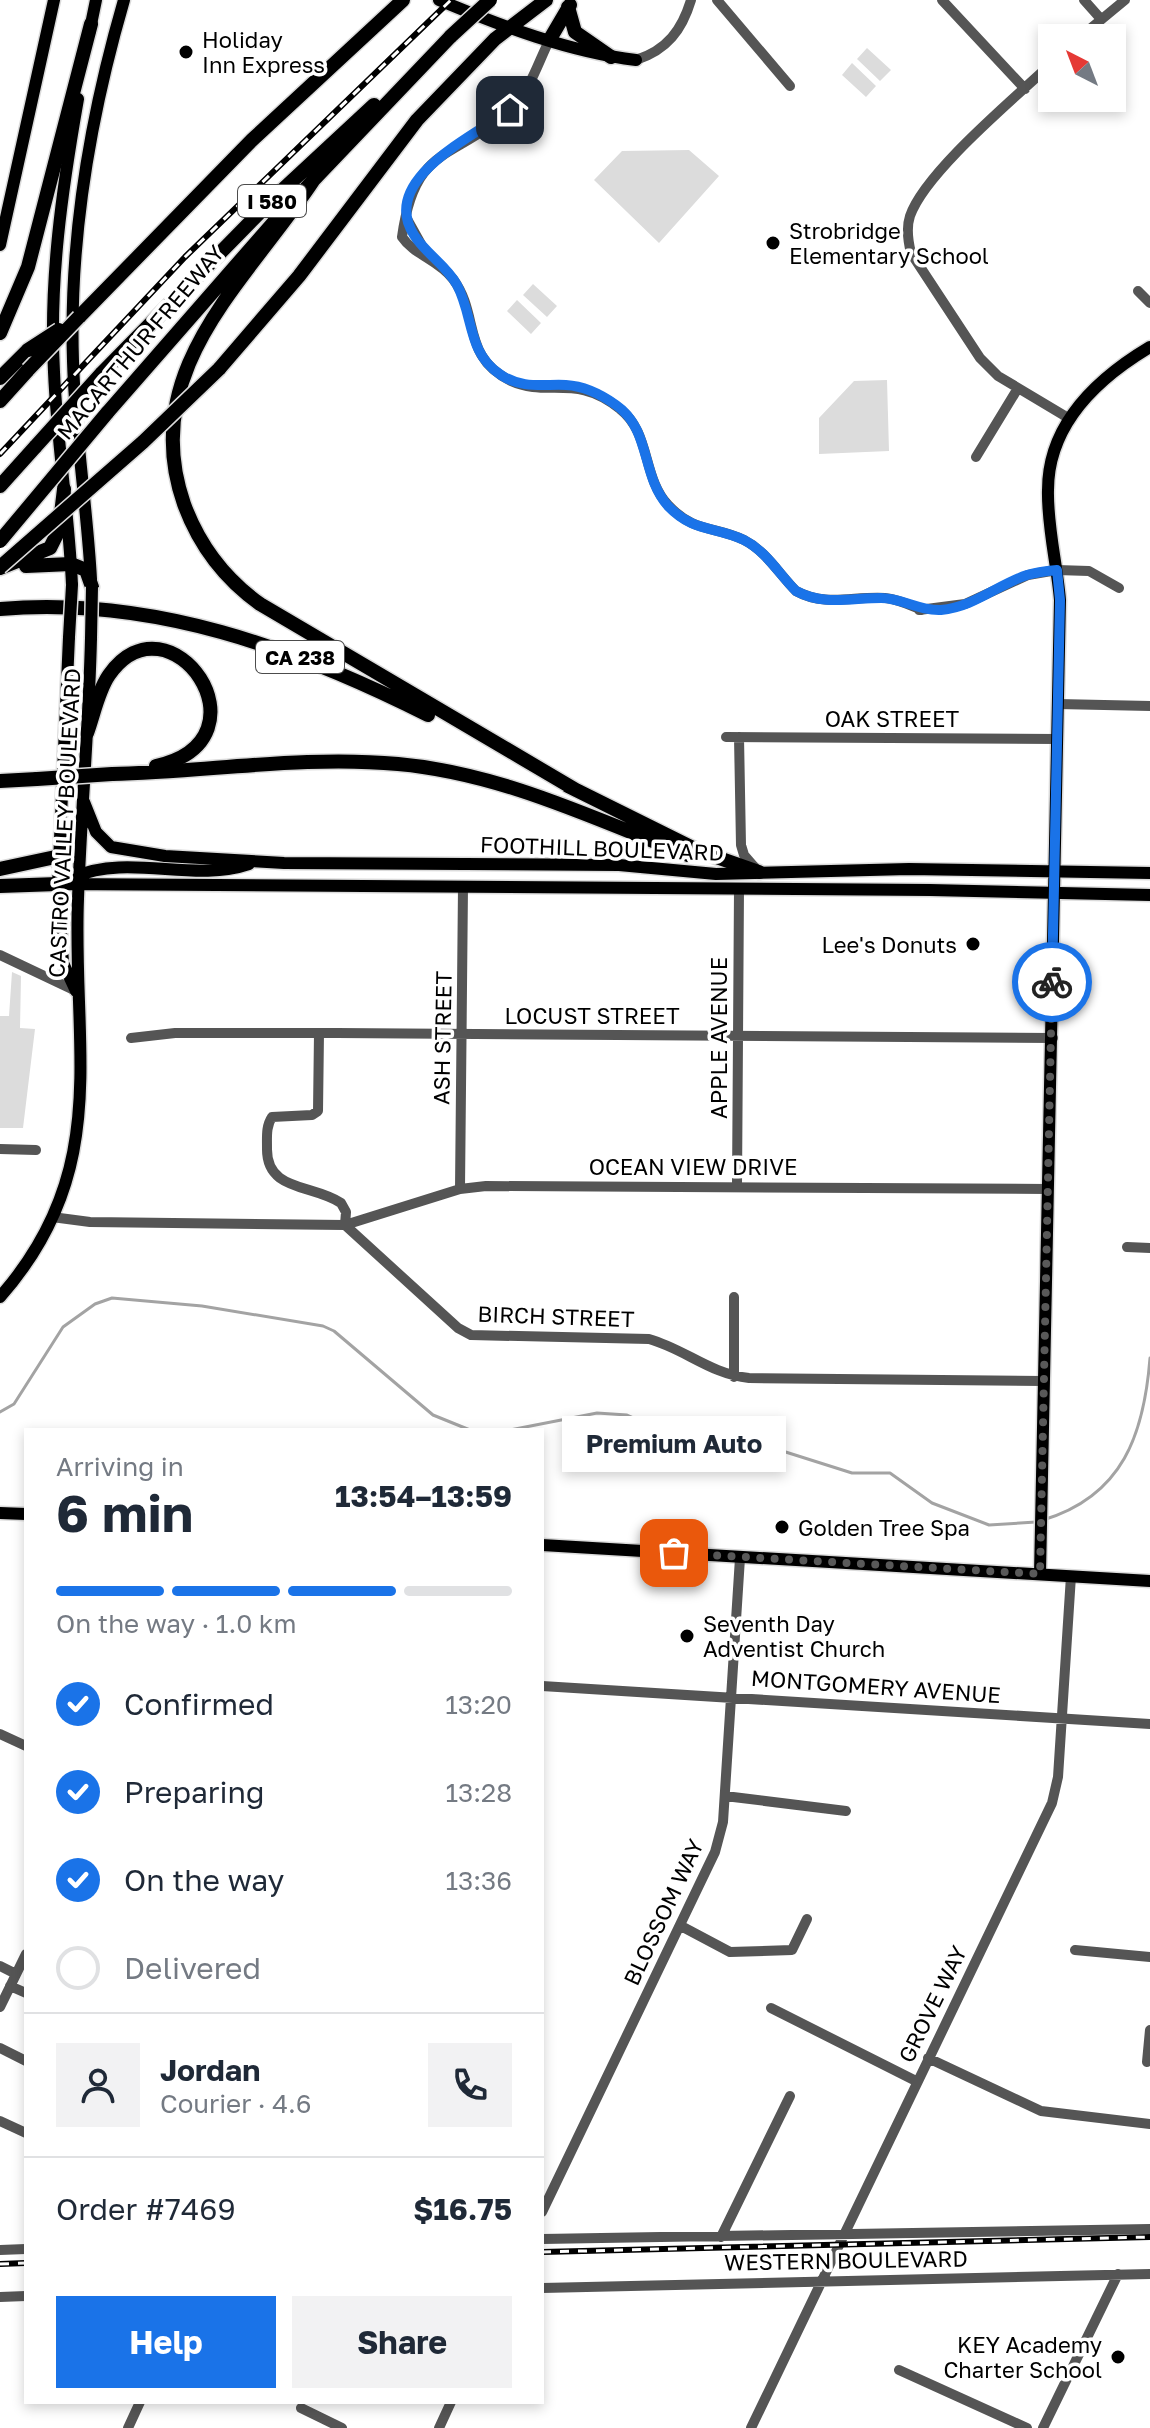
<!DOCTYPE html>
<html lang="en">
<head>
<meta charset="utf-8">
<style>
  :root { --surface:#fff; --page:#f2f2f3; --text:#1f2937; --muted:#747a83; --line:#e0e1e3; --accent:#1a73e8 }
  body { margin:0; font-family:"Golos Text",sans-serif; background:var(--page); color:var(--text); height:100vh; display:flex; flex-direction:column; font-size:30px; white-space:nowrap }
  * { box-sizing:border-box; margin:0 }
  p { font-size:26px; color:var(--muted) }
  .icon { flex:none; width:44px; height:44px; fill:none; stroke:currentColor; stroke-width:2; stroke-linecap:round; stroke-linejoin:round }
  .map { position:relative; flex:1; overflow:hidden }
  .panel { position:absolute; left:24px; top:1428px; width:520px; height:976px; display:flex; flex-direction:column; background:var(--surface); border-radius:0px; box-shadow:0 4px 12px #0003 }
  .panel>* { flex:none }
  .needle { width:52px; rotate:318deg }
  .buttons { position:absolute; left:1038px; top:24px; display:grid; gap:16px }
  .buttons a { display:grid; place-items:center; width:88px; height:88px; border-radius:0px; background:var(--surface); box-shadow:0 4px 12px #0003; font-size:40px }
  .pin { position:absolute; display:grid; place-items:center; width:68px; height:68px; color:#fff; margin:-34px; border-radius:16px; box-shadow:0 4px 12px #0006 }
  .courier { position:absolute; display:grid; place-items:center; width:80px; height:80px; margin:-40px; border:6px solid #1a73e8; border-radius:50%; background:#fff; color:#222; box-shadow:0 2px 10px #0007 }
  .bubble { position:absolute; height:56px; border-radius:0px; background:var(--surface); box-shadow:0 4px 12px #0003; font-size:26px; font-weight:700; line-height:56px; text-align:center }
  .summary em { font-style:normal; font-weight:700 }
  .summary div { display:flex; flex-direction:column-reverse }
  .summary { display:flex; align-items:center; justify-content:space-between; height:136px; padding:0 32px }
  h1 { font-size:52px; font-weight:700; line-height:60px }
  .bar { display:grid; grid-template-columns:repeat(4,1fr); gap:12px 8px; align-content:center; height:96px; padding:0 32px }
  .bar i { height:10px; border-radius:6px; background:var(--line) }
  .bar .on { background:var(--accent) }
  .bar p { grid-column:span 4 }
  .line { display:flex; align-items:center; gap:20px; padding:0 32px; border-top:2px solid var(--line) }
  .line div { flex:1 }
  .round { display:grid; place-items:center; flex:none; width:84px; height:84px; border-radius:0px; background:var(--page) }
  ol { padding:0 32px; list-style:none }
  li { display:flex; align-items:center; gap:24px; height:88px }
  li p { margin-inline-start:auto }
  li .icon { padding:8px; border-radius:50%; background:var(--accent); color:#fff; stroke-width:4 }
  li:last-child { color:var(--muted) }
  li i { width:44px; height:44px; border:4px solid var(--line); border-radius:50% }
  .action { display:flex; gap:16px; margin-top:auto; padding:16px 32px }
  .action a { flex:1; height:92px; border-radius:0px; background:var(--accent); color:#fff; font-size:32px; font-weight:700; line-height:92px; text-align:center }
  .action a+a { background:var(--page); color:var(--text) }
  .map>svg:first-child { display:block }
</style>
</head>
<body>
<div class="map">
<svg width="1150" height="2428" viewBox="0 0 1150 2428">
  <rect width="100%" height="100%" fill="#fff"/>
  <path fill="#dcdcdc" d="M867 48 891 70 880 81 857 59Z
    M852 63 876 86 866 97 842 75Z
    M689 150 719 176 659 243 594 180 622 151Z
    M533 284 557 306 547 317 523 295Z
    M517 300 541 323 531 334 507 311Z
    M887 380 889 451 819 454V418L854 381Z
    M12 972 21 976 20 1028 35 1029 23 1128H0V1016H9Z"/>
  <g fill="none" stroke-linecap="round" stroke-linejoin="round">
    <path stroke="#a3a3a3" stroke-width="3" d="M0 1412 14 1404 63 1327 95 1304 112 1298 202 1306 323 1326 334 1331 433 1415 470 1430
      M510 1430 597 1413 627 1415 702 1448 740 1454 773 1448 852 1473H890L932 1503 989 1525 1036 1522
      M1043 1520C1123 1496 1144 1434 1150 1358"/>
    <g stroke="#dbdbdb" stroke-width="15">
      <path id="major" d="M439 0C501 26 570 52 636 60
        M89 34 96 0
        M0 245 54 0
        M91 579C87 506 75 434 73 361 69 239 90 117 124 0
        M72 585C69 514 57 443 54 372 49 280 62 190 78 99
        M69 637 58 884 63 963 76 991
        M84 802 96 832 111 847 165 856 284 863 619 865 716 874 909 869 1150 873
        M74 877C129 853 193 883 249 864
        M58 884 930 890 1150 895
        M0 1297C113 1169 72 1049 78 899 81 812 89 725 91 638
        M0 1513 26 1514
        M542 1545 1150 1581
        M1040 1574 1060 600C1057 564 1047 526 1048 490 1048 424 1098 378 1150 347"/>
    </g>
    <g stroke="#dbdbdb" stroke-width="17">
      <path id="highway" d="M568 7 575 32 611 57
        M550 39 570 5
        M313 181C246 282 137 370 184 504 199 545 225 579 260 604L576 790
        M306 188 451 36
        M79 317 252 140 403 0
        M0 333 28 267 91 24
        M219 369 299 276 417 120 495 39 546 0
        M101 374 276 196 374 105
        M0 378 28 350
        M0 401 28 370
        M107 413 288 206
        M0 486 36 446
        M26 566 71 564 86 570 92 587
        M0 568 50 548 59 530 64 489
        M0 609C152 596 295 648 428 715
        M87 733C94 714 98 691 109 675 169 589 276 739 156 766
        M112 774C207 772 303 755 398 764 500 773 593 818 688 855
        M0 781 37 779
        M568 786 699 851 759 872
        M0 869 60 856 83 822
        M0 886 58 884"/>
    </g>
    <path stroke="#555" stroke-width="10" d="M717 0 790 86
      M942 0 1025 89
      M1084 0 1100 18
      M1079 38 1125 0
      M550 39C538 62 531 90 511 108 456 162 415 141 402 237 414 255 439 260 453 279 480 315 461 357 511 381 548 398 576 373 620 409 651 433 642 477 668 505 694 533 715 526 744 540 766 551 779 574 796 591 825 607 853 596 885 598 898 599 910 605 922 610
      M636 60C667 50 682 30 691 0
      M1052 63C1016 97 925 172 910 216 906 228 908 241 911 253L980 358 998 376 1070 419
      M407 219 426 253
      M1138 291 1150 303
      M976 457 1018 388
      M919 610 965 604 1028 575 1057 570 1089 571 1119 588
      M1058 704 1150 706
      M726 737 1057 739
      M739 737 741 845 744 855 757 870
      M0 955 76 991
      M319 1033 318 1111 312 1115 272 1117C266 1126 267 1136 267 1148 266 1192 313 1184 341 1203L346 1212 345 1225
      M131 1038 175 1033H337L1053 1038
      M0 1149 36 1150
      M737 1186 739 889
      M460 1189 463 887
      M52 1217 90 1222 345 1225 460 1189 486 1186 1048 1189
      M345 1225 458 1328 471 1335 649 1339C685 1349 710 1374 749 1378L1043 1381
      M1127 1247 1150 1248
      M734 1377V1297
      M542 1686 1150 1724
      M0 1734 26 1746
      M725 1796 846 1811
      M681 1926 730 1952 792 1950 807 1919
      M1075 1950 1150 1957
      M0 1966 16 1974
      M10 1986 26 1993
      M0 2007 26 1954
      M771 2008 916 2081
      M0 2048 26 2061
      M928 2058 1041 2111 1150 2124
      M1147 2062 1150 2030
      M0 2121 26 2133
      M542 2212 715 1852 723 1822 740 1558
      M721 2237 790 2096
      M542 2239 1150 2229
      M0 2250 26 2249
      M542 2288 1150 2274
      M0 2297 26 2296
      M899 2370 1027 2428
      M301 2408 342 2428
      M128 2428 140 2402
      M439 2428 451 2402
      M751 2428 1052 1803 1058 1777 1071 1576
      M1043 2428 1118 2274"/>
    <use href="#major" stroke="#000" stroke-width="12"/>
    <use href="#highway" stroke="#000" stroke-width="14"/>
    <g stroke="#000" stroke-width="6">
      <path id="rail" d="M0 454 185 257 451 0
        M542 2252 1150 2237
        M0 2264 26 2263"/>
    </g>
    <use href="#rail" stroke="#fff" stroke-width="3" stroke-dasharray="9" stroke-linecap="butt"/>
    <g stroke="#dbdbdb" stroke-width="15" stroke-linecap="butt">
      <path id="major-bridge" d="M69 637 72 585
        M91 638 92 587"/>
    </g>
    <g stroke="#dbdbdb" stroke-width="17" stroke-linecap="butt">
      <path id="highway-bridge" d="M451 36 490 0
        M28 350 59 330
        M28 370 79 317
        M36 446 101 374
        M0 541 107 413
        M0 567 143 442 219 369
        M37 779 112 774"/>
    </g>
    <use href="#major-bridge" stroke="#000" stroke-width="12"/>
    <use href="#highway-bridge" stroke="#000" stroke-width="14"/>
  </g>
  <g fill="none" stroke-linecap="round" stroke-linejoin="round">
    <path stroke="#595959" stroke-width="8" stroke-dasharray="0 14.4" d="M674 1553 1040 1574 1052 982"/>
    <path stroke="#1a73e8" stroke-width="10" d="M510 110C476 135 378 179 414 235 426 254 447 266 457 285 474 317 467 353 501 375 522 389 543 384 566 385 584 386 602 395 616 405 651 429 641 476 668 506 694 533 715 526 744 540 766 551 779 574 796 591 824 606 851 598 881 598 902 598 919 611 941 610 974 607 997 585 1027 575 1037 572 1047 571 1057 570L1060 600 1052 982"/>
  </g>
  <g fill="#000" stroke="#fff" stroke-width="3">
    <circle cx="186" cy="52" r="8"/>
    <circle cx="773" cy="243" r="8"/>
    <circle cx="973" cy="944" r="8"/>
    <circle cx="782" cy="1527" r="8"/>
    <circle cx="687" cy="1636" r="8"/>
    <circle cx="1118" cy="2357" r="8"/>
  </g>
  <g text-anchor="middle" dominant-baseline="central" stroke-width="7" stroke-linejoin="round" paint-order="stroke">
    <g fill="#fff" stroke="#4c4c4c" stroke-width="2">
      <rect x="238" y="185" width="68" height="32" rx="6"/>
      <rect x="256" y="641" width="88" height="32" rx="6"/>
    </g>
    <g font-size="20" font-weight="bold" fill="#000">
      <text x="272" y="201">I 580</text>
      <text x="300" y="657">CA 238</text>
    </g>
    <g font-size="22" fill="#000" stroke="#fff" text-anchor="start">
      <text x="202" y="39">Holiday<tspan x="202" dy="25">Inn Express</tspan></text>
      <text x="789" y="230">Strobridge<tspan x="789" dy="25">Elementary School</tspan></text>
      <text x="957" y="944" text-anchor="end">Lee's Donuts</text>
      <text x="798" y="1527">Golden Tree Spa</text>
      <text x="703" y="1623">Seventh Day<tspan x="703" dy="25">Adventist Church</tspan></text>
      <text x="1102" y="2344" text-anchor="end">KEY Academy<tspan x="1102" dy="25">Charter School</tspan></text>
    </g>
    <g font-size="22" fill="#000" stroke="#fff">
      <text transform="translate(140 342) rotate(-50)">MACARTHUR FREEWAY</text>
      <text x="892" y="718">OAK STREET</text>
      <text transform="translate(64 823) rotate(-87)">CASTRO VALLEY BOULEVARD</text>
      <text transform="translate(602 848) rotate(2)">FOOTHILL BOULEVARD</text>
      <text x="592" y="1015">LOCUST STREET</text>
      <text transform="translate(442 1038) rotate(-89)">ASH STREET</text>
      <text transform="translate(718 1038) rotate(-90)">APPLE AVENUE</text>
      <text x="693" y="1166">OCEAN VIEW DRIVE</text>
      <text transform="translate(556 1316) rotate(2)">BIRCH STREET</text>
      <text transform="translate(876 1686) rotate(4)">MONTGOMERY AVENUE</text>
      <text transform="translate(663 1912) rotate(-65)">BLOSSOM WAY</text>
      <text transform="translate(932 2004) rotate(-64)">GROVE WAY</text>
      <text transform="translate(846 2260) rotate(-1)">WESTERN BOULEVARD</text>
    </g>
  </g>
</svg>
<div class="buttons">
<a><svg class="needle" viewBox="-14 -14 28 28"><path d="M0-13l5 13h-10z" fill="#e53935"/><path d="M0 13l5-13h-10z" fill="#747a83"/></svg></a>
</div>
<div class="pin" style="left:674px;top:1553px;background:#ea580c"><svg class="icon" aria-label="bag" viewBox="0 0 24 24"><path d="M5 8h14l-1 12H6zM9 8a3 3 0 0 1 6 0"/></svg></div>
<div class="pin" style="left:510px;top:110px;background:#1f2937"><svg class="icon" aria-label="home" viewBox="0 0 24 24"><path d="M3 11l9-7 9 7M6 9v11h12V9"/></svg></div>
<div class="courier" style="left:1052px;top:982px"><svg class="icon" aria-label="bike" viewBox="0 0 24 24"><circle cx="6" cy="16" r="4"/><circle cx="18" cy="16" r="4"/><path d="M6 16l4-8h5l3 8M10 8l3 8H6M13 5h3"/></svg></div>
<div class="bubble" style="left:562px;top:1416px;width:224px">Premium Auto</div>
<section class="panel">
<div class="summary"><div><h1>6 min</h1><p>Arriving in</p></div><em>13:54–13:59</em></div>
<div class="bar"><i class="on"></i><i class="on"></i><i class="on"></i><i></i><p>On the way · 1.0 km</p></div>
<ol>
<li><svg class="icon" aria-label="check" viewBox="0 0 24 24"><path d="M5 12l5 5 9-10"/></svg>Confirmed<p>13:20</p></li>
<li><svg class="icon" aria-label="check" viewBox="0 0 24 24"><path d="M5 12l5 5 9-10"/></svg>Preparing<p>13:28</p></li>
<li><svg class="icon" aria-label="check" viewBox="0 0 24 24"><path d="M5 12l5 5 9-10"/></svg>On the way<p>13:36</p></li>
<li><i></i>Delivered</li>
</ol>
<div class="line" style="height:144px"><a class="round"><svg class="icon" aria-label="person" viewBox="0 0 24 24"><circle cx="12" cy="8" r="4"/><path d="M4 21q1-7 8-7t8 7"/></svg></a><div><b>Jordan</b><p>Courier · 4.6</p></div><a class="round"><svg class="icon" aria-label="phone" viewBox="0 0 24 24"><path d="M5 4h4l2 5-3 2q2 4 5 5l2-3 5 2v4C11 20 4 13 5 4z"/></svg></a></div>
<div class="line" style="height:104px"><div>Order #7469</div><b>$16.75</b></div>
<div class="action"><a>Help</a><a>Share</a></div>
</section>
</div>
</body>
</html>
